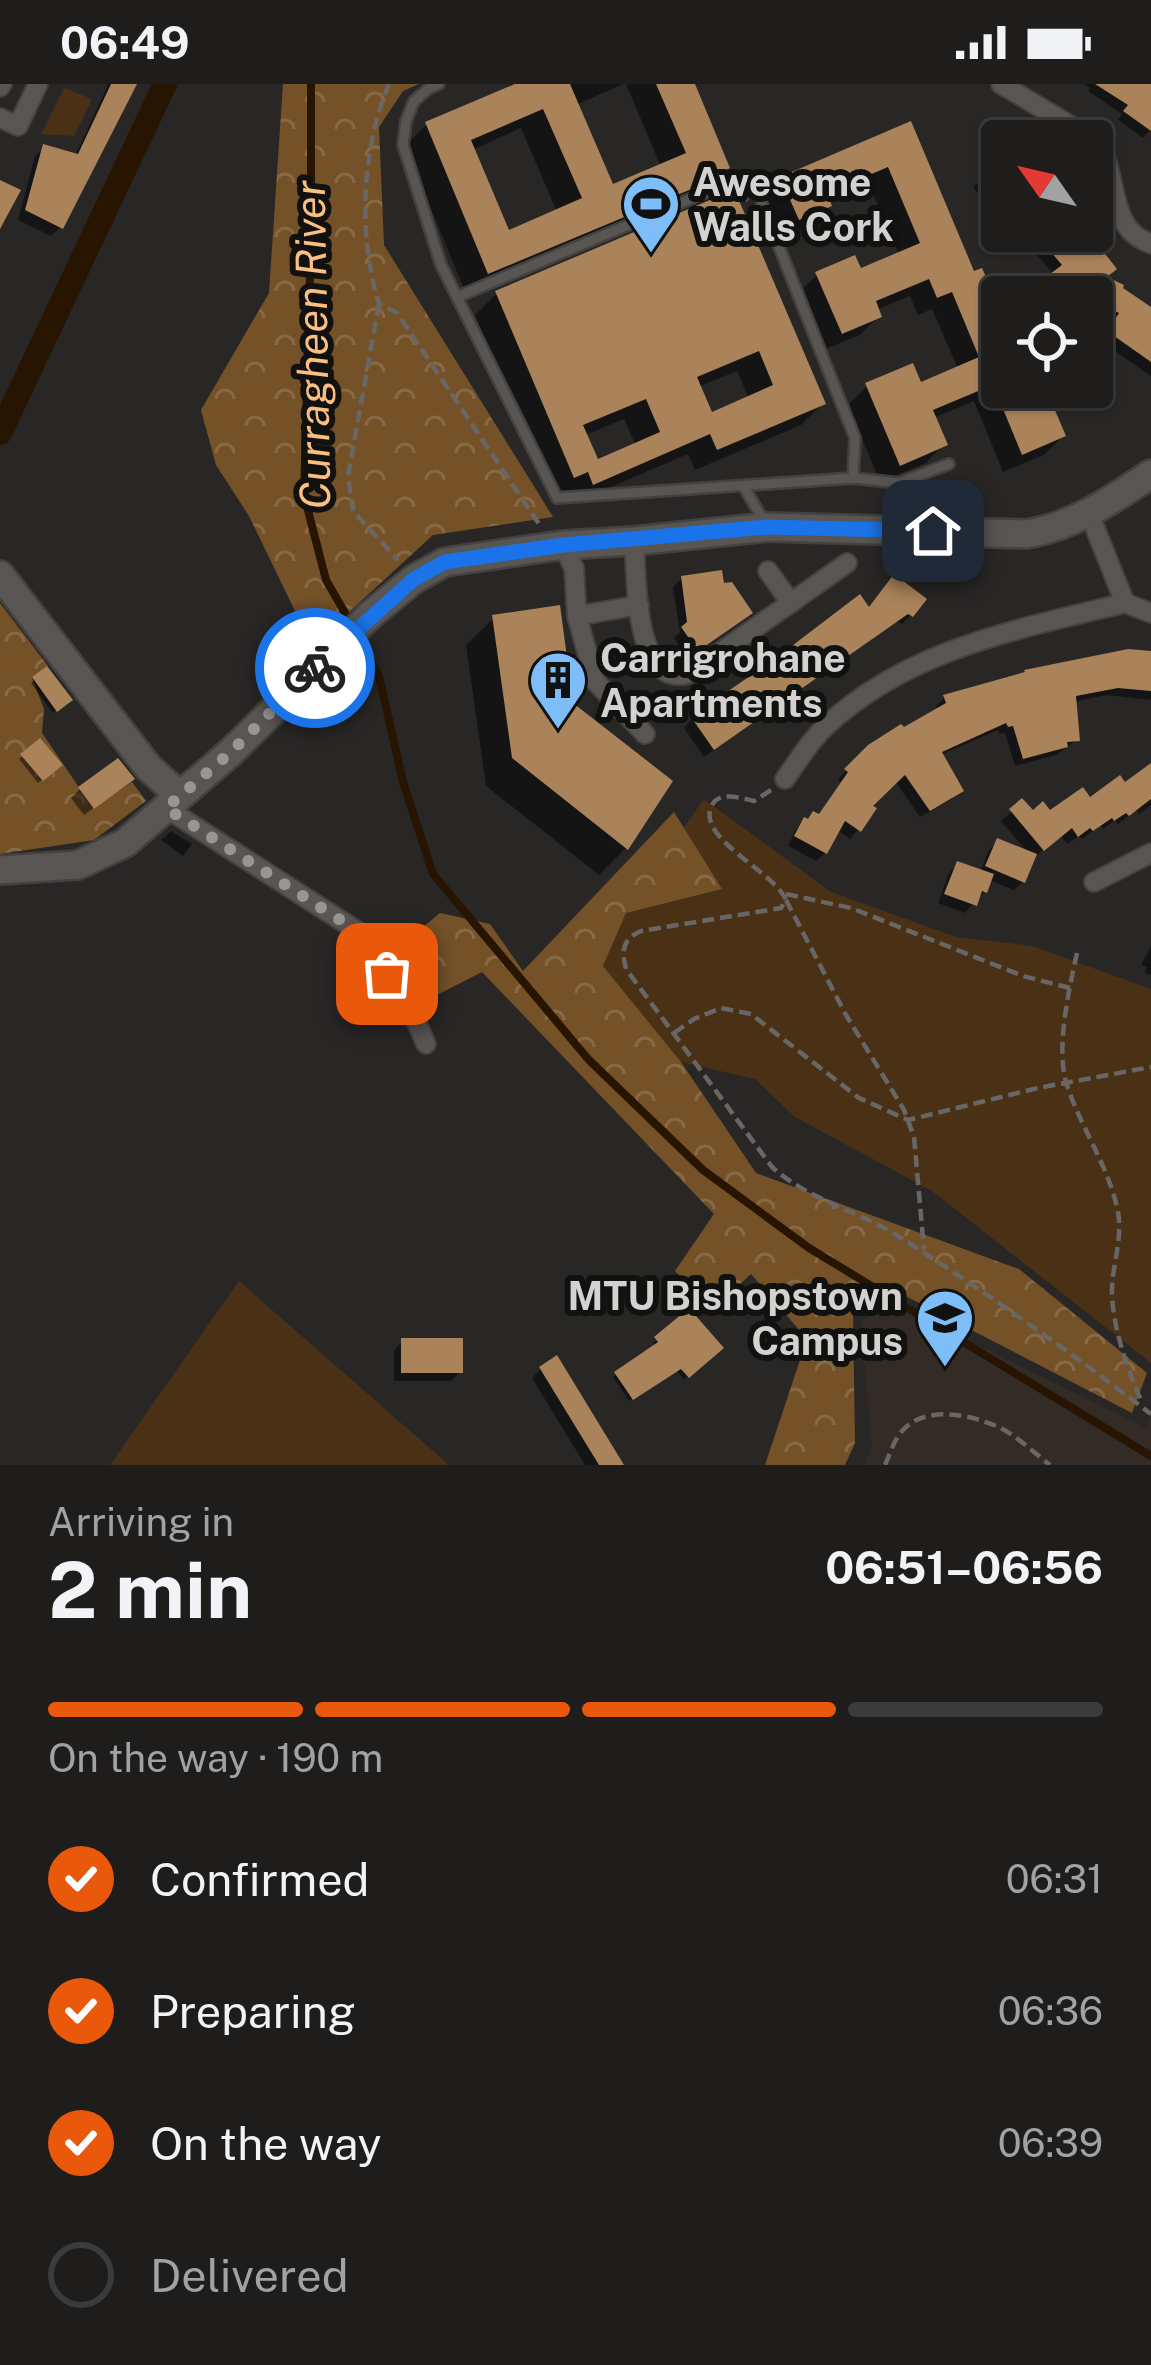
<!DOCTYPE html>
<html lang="en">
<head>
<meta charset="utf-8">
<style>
  :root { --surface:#1f1d1c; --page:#272625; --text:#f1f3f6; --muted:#a1a2a3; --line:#3c3b3b; --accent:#ea580c }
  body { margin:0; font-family:"Public Sans",sans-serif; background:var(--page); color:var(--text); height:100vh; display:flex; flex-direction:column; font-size:45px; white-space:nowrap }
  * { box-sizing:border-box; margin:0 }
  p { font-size:39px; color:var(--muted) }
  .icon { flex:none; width:66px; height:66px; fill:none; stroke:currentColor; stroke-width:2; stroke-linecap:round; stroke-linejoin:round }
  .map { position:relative; height:1381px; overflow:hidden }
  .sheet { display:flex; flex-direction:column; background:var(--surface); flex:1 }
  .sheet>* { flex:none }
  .needle { width:78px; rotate:304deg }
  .fabs { position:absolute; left:981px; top:36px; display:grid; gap:24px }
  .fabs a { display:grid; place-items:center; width:132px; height:132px; border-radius:12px; background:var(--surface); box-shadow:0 3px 9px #0004,0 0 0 3px var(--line); font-size:60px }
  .pin { position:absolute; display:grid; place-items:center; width:102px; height:102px; color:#fff; margin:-51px; border-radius:24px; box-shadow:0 6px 18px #0006 }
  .courier { position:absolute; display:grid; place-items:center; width:120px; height:120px; margin:-60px; border:9px solid #1a73e8; border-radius:50%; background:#fff; color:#222; box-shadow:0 3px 15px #0007 }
  .overview em { font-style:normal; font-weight:700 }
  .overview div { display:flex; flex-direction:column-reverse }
  .overview { display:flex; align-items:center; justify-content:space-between; height:204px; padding:0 48px }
  h1 { font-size:78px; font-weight:700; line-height:90px }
  .bar { display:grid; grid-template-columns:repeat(4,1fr); gap:18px 12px; align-content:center; height:144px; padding:0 48px }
  .bar i { height:15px; border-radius:9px; background:var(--line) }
  .bar .current { background:var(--accent) }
  .bar p { grid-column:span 4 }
  ol { padding:0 48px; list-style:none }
  li { display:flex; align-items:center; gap:36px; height:132px }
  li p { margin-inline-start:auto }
  li .icon { padding:12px; border-radius:50%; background:var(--accent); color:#fff; stroke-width:4 }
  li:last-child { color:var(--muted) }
  li i { width:66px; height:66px; border:6px solid var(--line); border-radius:50% }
  .status { display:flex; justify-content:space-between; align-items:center; height:84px; padding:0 60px; background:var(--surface); direction:ltr }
  .status svg { height:33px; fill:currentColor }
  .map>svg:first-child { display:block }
</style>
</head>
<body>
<div class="status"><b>06:49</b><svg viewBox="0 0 49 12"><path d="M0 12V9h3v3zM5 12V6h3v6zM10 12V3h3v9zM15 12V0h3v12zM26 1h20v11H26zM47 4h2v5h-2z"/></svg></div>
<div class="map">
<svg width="1151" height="1381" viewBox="0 0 1151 1381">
  <defs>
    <pattern id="forest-crowns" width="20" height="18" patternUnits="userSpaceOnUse" patternTransform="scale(3)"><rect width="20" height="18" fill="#755128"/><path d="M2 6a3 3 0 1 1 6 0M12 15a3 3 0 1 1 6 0" fill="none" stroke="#886946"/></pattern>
  </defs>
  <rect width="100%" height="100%" fill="#292726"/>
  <path fill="#332c26" d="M888 1217 1146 1344 1151 1331V1381H865L872 1362 861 1238Z"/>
  <path fill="#4a3115" d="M64 4 92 15 74 52 41 50Z
    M704 715 831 808 956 853 1032 862 1151 905V1279L932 1107 795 1033 755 995 681 978 603 882 626 829 722 805 683 745Z
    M239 1197 449 1381H110Z"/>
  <path fill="url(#forest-crowns)" d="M283 0H419L403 7 379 43 384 161 553 433 433 451 312 562 249 432 216 381 201 326 269 209Z
    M0 519 48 582 32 594 44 625 42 649 93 724 132 698 146 717 94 756 0 770Z
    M674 728 722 805 626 829 603 882 681 978 756 1089 1019 1185 1147 1289 1132 1329 890 1204 853 1228 855 1359 845 1381H765L807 1255 751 1190 712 1226 675 1187 714 1130 482 888 423 918 394 867 440 829 490 840 523 887Z"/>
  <path fill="#0007" fill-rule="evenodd" d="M106 0H133L60 144 51 152 18 136 35 72 44 64 75 72 108 1Z
    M520 0H623L576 21 612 104 661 83 626 0H692L723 87 823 319 801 341 695 386 688 370 571 420 566 408 552 414 475 231 497 209 701 123 682 119 466 210 405 62 426 41ZM521 44 557 128 508 150 472 66ZM737 287 749 315 710 332 698 303ZM624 335 636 362 596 379 585 351Z
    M1084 0H1148L1151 2V45L1143 54 1118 36 1122 30 1088 7 1090 4Z
    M909 41 972 191 1002 238V303H1042L1063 352 1044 371 1003 388 974 317 933 334 944 360 926 379 880 398 848 321 867 302H919L958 285 932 225 918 231 910 212 876 226 879 232 860 251 823 266 798 209 817 191 859 188 899 171 869 100 827 118 829 122 810 140 780 153 763 114 782 95Z
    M1002 58V109L1001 108 986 119 973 103 988 89 986 74Z
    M1026 147H1083L1103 194 1151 227V292L1100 257 1113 239 1092 228V213H1070L1066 207 1059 213H1052L1043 201 1054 191 1021 152Z
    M682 494 722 503 741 537 688 574 674 554 680 548 673 503Z
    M886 502 911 531 902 540 897 537 704 673 684 644 692 635 782 573 868 526Z
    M494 534 570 621 626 764 599 791 486 702 466 561Z
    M1151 575V616L1107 611 1073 618 1077 656 1056 671 1015 682 1005 649 999 650 998 646 940 671 960 706 952 715 920 733 895 697 869 722 873 725 858 746 850 755 837 746 825 769 816 777 788 762 796 745 805 737 818 733 841 699 838 695 870 663 938 627 936 622 944 614Z
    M47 586 69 616 53 629 31 599Z
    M40 658 58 681 38 699 19 675Z
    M1151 683V721L1139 730 1136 726 1118 740 1115 736 1103 745 1101 741 1082 755 1079 752 1067 760 1060 751 1031 776 1023 797 1014 806 989 796 985 807 965 829 938 819 949 789 958 780 980 788 989 766 998 757 1029 770 1001 737 1022 718 1032 730H1050L1090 718 1124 702Z
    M122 704 84 731 71 714 80 705Z
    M171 747 192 760 183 772 161 756Z
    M1151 862V891L1145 889 1147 883 1141 881Z
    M689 1228 720 1264 684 1295 676 1286 629 1317 613 1293 656 1263 653 1259Z
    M403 1257 460 1288 451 1297H394V1266Z
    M541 1285 616 1373 608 1381H585L532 1294Z"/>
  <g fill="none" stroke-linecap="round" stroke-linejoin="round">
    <path stroke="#271501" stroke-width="8" d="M311 0V152L304 411 326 496 352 541
      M359 554 379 592 403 698 433 790 588 975 703 1086 809 1164 1151 1372"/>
    <path stroke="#271501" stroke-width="24" d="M0 349 165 0"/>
  </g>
  <path fill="#aa835a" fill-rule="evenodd" d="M111 0H137L63 145 25 126 43 60 78 70Z
    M515 0H570L613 100 686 69 656 0H695L730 84 726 86 826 320 717 366 710 350 593 401 588 388 574 394 495 207 712 115 717 111 718 105 713 99H706L488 190 425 38ZM543 25 582 114 509 146 471 56ZM759 267 773 301 712 328 697 293ZM646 315 660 348 598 375 583 341Z
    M1095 0H1151V47L1123 27 1128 21Z
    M911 37 974 187 982 184 1002 230V297L933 326 948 361 900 382 865 299 913 279 921 298 979 273 952 208 937 214 929 195 876 217 882 233 842 250 815 188 855 171 861 184 920 159 888 83 827 109 832 122 799 136 780 93Z
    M1002 74V120L980 92Z
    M0 96 21 106 0 145Z
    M1033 147H1087L1117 185 1107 193 1124 201 1123 204 1151 223V278L1107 247 1119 229 1101 220 1095 213H1085L1076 201 1065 209 1050 190 1062 181Z
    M994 303H1045L1066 352 1022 371Z
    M722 486 724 499 732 498 753 529 698 567 681 543 687 538 681 492Z
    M894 490 927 515 913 533 908 530 714 666 691 633 780 571 860 510 869 523Z
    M560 521 573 619 673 697 628 766 512 674 492 531Z
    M1128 565 1151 567V607L1118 604 1076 612 1080 657 1067 658 1068 663 1023 675 1013 642 1008 643 1006 639 942 668 964 707 930 727 905 691 873 722 877 724 861 748 845 737 827 770 794 752 804 733 808 735 813 727 819 730 848 688 844 685 868 661 901 640 904 643 946 619 943 611 1025 588 1024 586Z
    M47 582 73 616 57 628 32 593Z
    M40 654 63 681 43 697 20 670Z
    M118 674 135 695 94 725 78 703Z
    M1151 679V715L1129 732 1126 729 1114 737 1112 734 1093 747 1090 744 1078 753 1072 744 1044 767 1009 725 1022 714 1033 726 1043 717 1050 726 1083 703 1090 713 1120 691 1125 698Z
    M997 754 1037 770 1025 799 985 782Z
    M957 777 994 790 987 809 982 807 977 822 944 810Z
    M689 1224 724 1264 689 1294 681 1285 633 1316 614 1288 658 1258 654 1253Z
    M401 1254H463V1289H401Z
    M557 1271 624 1381H599L539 1283Z"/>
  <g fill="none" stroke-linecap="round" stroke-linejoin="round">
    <g stroke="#444241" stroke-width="14">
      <path id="lane" d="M439 0 428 5 414 17 406 37 403 61 441 181 557 414 853 394
        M762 120 855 354 853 394 899 399 949 380
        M457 213 709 107
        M744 403 765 439"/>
    </g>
    <g stroke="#444241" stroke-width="22">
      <path id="street" d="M1001 0 1098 58C1115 84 1111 131 1134 150 1139 155 1145 157 1151 160
        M0 3 2 0
        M0 34 18 42 38 0
        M1089 429 1125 519 1151 529
        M634 457C637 491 633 609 691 589L847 479
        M563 461 574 484 577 532 595 597 645 650
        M768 487 791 519
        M577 532 639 521
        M785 695C798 677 809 658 825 643 907 565 1019 545 1125 519
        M166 724 362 850 413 930 426 960
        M1094 798 1151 769"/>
    </g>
    <g stroke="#444241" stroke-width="32">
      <path id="secondary" d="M0 491 148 683 180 712
        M0 786 78 781 125 759 231 668 369 532 414 495 445 478 563 461 634 457 767 443 1027 450C1074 442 1112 416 1151 390"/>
    </g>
    <path stroke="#696766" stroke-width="4.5" stroke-dasharray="12 6" stroke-linecap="butt" d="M389 0C361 65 358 153 379 220L397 229 539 440
      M720 102 735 96 744 114 748 116
      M379 220 348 392 353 427 398 476
      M771 706 754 717C741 714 718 706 711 723 698 756 774 787 786 816L781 824 641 847C623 855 621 866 626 885L772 1083C810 1117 860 1127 901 1154 987 1209 1070 1268 1151 1330
      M786 810 851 824 1023 892 1070 904
      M786 816 846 931 904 1026 914 1053 924 1166
      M1077 869C1069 905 1056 963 1066 998 1080 1043 1109 1082 1118 1128 1123 1157 1111 1184 1112 1212 1114 1248 1128 1286 1142 1319
      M674 949 694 935 721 924 751 930 859 1014 908 1036 1038 1004 1151 983
      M885 1381C890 1370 894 1355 903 1346 925 1322 967 1330 994 1341 1014 1349 1033 1368 1050 1381"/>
    <use href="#lane" stroke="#585553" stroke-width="9"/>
    <use href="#street" stroke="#585553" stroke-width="18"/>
    <use href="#secondary" stroke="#585553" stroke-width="27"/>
  </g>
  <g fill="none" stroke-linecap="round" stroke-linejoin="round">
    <path stroke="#989695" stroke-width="12" stroke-dasharray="0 21.6" d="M315 584 231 668 166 724 362 850 387 890"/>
    <path stroke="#1a73e8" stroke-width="15" d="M315 584 414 495 445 478 563 461 767 443 933 447"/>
  </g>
  <defs>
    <g id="stadium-pin" transform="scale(3)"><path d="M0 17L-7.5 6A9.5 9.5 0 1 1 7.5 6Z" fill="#7dbef9" stroke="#111110"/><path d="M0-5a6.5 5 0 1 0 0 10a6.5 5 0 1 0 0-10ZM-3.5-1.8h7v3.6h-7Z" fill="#111"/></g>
    <g id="building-pin" transform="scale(3)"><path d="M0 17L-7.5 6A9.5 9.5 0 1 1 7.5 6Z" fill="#7dbef9" stroke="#111110"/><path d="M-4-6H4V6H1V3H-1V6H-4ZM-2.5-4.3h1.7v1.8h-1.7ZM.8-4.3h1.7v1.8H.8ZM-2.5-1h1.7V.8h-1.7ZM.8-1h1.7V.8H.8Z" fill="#111"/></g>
    <g id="university-pin" transform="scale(3)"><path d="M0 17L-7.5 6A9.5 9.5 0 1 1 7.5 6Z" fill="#7dbef9" stroke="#111110"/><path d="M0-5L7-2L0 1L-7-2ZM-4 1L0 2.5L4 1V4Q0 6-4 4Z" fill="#111"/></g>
  </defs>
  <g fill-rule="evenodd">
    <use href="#stadium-pin" x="651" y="120"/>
    <use href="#building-pin" x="558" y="596"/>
    <use href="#university-pin" x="945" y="1234"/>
  </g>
  <g text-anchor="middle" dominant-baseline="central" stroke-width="12" stroke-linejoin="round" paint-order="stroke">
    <g font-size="39" font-weight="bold" fill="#d4d2d1" stroke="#111110" text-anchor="start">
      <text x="693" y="98">Awesome<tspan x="693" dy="45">Walls Cork</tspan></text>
      <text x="600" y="574">Carrigrohane<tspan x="600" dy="45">Apartments</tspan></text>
      <text x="903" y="1212" text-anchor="end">MTU Bishopstown<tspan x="903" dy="45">Campus</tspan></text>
    </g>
    <g font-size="42" font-style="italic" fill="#fabf81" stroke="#111110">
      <text transform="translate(312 261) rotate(-91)">Curragheen River</text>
    </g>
  </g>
</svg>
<div class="fabs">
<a><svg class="needle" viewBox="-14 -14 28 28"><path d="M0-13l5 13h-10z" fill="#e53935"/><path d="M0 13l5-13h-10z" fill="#a1a2a3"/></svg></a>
<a><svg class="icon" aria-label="locate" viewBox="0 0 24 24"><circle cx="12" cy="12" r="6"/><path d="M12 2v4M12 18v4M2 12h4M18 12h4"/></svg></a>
</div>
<div class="pin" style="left:387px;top:890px;background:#ea580c"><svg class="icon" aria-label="bag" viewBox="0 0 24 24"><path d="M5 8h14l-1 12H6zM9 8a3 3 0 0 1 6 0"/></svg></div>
<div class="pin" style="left:933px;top:447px;background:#1f2937"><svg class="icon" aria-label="home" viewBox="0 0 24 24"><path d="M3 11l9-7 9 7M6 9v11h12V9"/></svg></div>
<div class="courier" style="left:315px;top:584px"><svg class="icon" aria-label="bike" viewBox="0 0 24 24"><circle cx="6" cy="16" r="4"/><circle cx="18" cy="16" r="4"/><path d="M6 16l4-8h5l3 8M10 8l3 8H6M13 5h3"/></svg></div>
</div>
<section class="sheet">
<div class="overview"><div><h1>2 min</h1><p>Arriving in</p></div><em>06:51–06:56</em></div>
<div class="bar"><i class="current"></i><i class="current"></i><i class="current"></i><i></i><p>On the way · 190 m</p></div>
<ol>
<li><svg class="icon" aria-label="check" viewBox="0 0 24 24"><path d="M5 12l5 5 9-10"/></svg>Confirmed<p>06:31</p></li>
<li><svg class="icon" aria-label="check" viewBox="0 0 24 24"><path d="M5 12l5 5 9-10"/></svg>Preparing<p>06:36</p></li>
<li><svg class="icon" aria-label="check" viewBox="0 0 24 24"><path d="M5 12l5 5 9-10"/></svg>On the way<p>06:39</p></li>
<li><i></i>Delivered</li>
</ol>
</section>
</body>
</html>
